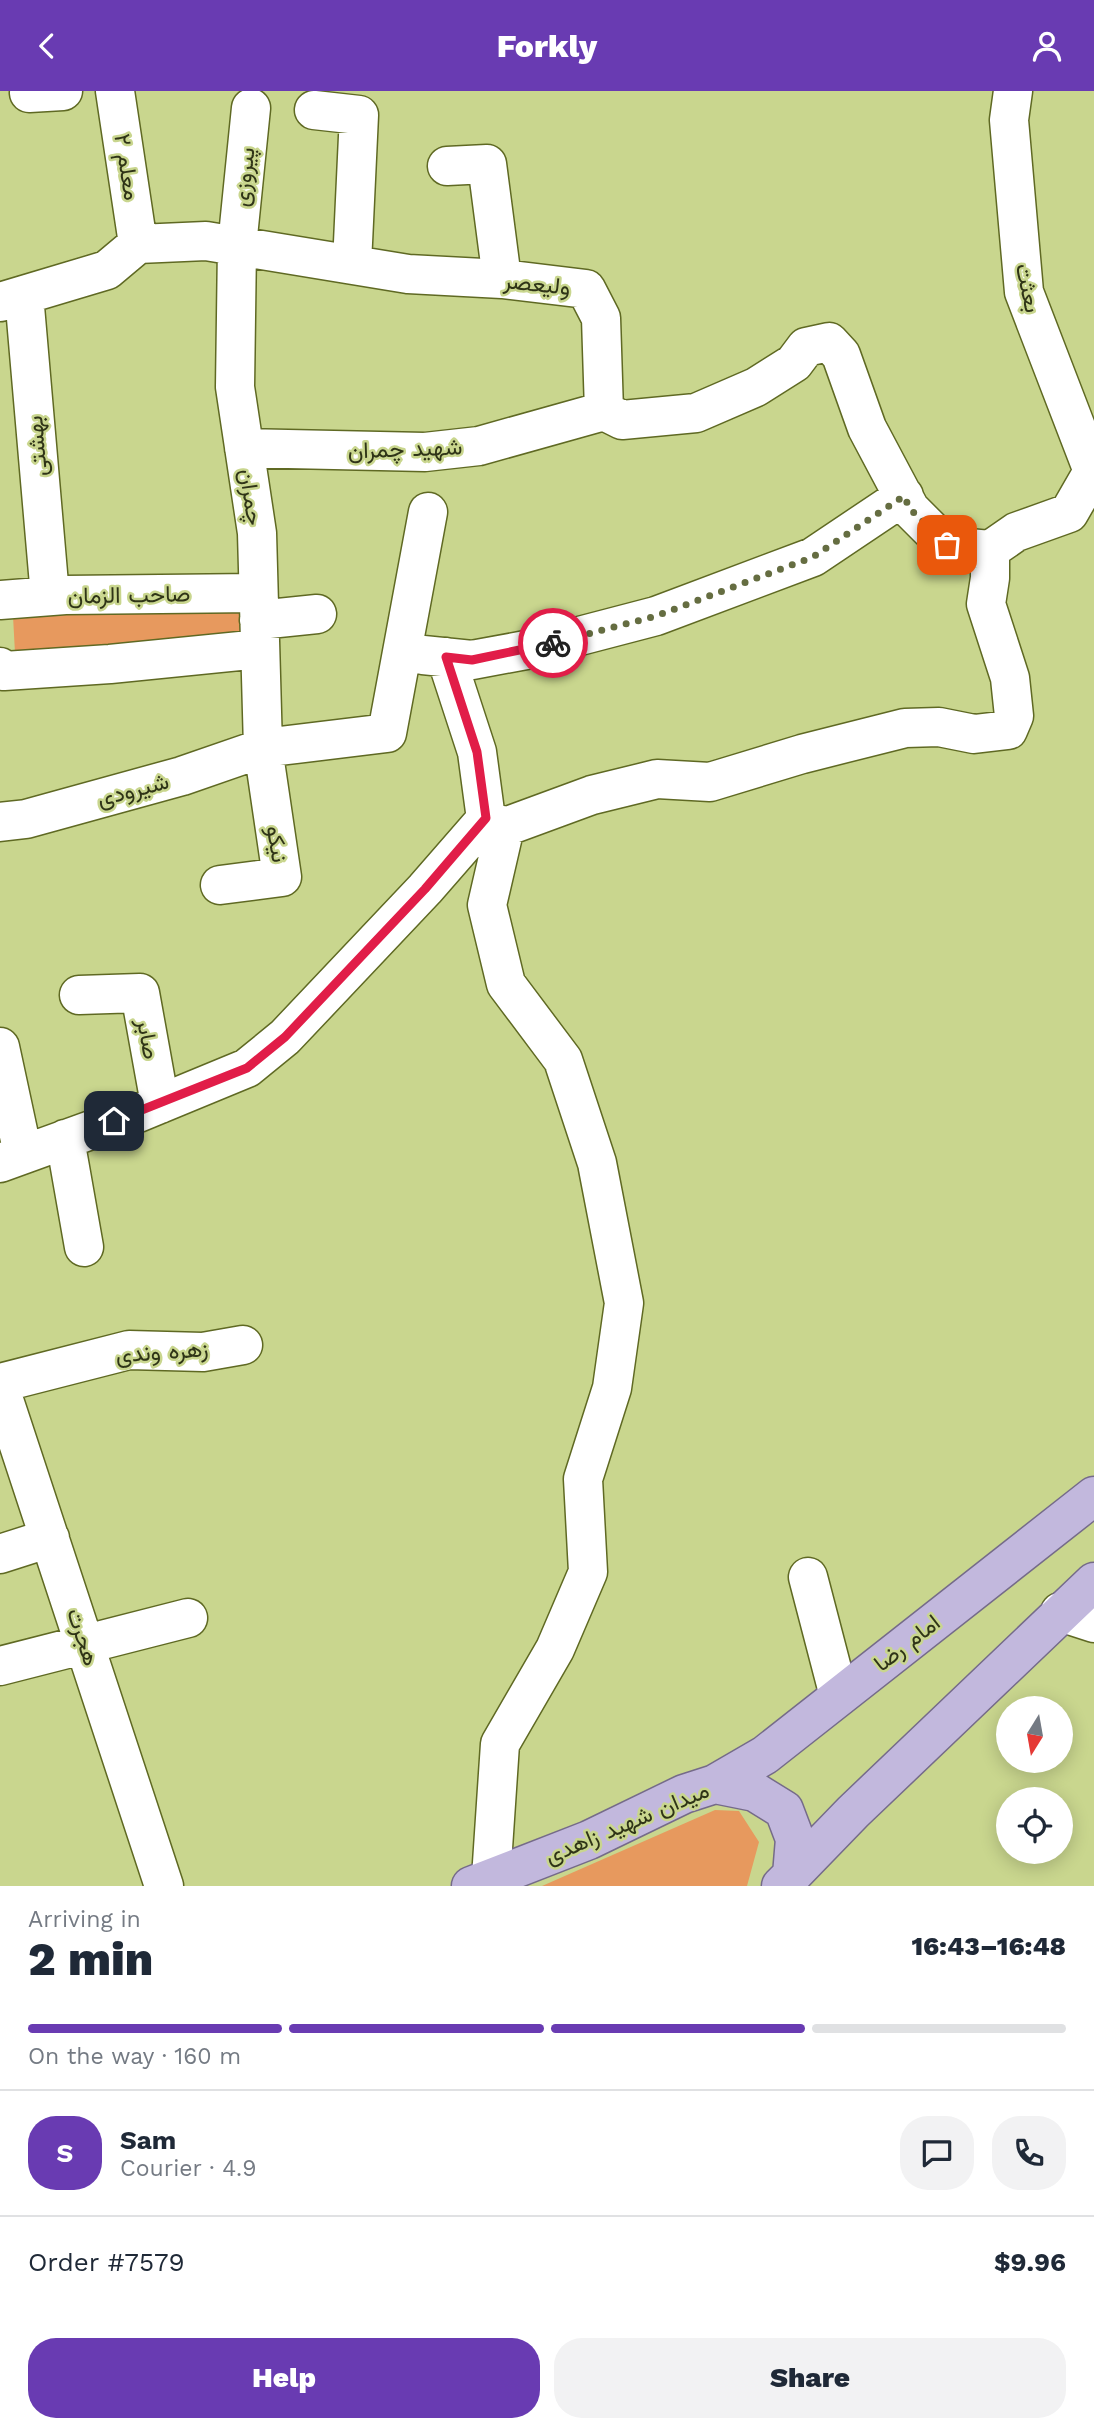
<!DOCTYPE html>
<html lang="en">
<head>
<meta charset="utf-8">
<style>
  :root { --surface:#fff; --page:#f2f2f3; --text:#1f2937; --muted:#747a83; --line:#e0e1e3; --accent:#693bb2 }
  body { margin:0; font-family:"Work Sans",Vazirmatn,sans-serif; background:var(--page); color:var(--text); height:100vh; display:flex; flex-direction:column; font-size:26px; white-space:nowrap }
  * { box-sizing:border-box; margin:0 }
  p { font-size:23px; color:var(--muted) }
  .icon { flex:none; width:38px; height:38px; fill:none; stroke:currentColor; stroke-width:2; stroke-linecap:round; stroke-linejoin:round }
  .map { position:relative; height:1795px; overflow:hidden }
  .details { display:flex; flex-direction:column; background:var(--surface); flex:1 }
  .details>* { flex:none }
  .needle { width:46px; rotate:191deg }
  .buttons { position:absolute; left:996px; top:1605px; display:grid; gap:14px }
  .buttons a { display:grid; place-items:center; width:77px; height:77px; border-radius:50%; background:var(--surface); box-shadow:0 4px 18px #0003; font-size:35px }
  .pin { position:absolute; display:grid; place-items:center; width:60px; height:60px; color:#fff; margin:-30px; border-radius:14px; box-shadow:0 4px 10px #0006 }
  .courier { position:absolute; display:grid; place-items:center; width:70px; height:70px; margin:-35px; border:5px solid #e11d48; border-radius:50%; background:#fff; color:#222; box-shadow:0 2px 9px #0007 }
  .headline em { font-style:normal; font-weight:800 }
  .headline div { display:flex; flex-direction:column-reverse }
  .headline { display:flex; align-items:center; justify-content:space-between; height:119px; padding:0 28px }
  h1 { font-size:46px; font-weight:800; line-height:52px }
  .bar { display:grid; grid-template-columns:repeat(4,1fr); gap:10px 7px; align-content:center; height:84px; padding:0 28px }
  .bar i { height:9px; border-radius:5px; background:var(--line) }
  .bar .active { background:var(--accent) }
  .bar p { grid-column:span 4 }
  .line { display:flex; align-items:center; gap:18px; padding:0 28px; border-top:2px solid var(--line) }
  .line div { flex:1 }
  .round { display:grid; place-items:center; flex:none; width:74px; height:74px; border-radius:28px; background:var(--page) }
  .action { display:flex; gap:14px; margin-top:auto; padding:14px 28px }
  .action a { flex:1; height:80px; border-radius:28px; background:var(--accent); color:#fff; font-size:28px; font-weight:800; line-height:80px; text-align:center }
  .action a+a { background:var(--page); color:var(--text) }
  header { display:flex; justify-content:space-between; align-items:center; height:91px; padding:0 28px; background:var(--accent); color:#fff; font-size:32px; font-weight:800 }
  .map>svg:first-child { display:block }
</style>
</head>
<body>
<header><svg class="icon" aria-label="back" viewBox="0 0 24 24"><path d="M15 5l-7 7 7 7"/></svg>Forkly<svg class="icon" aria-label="person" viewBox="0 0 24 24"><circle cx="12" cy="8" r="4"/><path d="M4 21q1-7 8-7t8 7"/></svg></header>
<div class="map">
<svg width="1094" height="1795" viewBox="0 0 1094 1795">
  <rect width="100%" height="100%" fill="#c9d68e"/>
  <path fill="#e7995e" d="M245 514 247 552 15 562 13 525Z
    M715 1719 739 1720 759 1751 747 1795H542Z"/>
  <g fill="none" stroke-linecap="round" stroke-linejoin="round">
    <g stroke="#5f6923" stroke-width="41">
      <path id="minor" d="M115 0 138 153
        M1013 0 1009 29 1024 201 1094 383
        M29 2 63 0
        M314 19 359 24 352 173
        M447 75 487 73 502 188
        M24 204 50 505
        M0 211 107 179 138 153 206 150 408 183 502 188 586 198 601 227 604 320 622 329 696 322 756 296 794 272 806 256 829 251 841 264 867 337 910 418 947 455 990 459
        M244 357 425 361 479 355 604 320
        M0 509 65 504 258 502
        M259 529 317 523
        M423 564 472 569 526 559 656 525 813 466 904 405
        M446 566 477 661 486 728 505 736 592 704 657 688 710 691 802 663 905 637 939 636 974 643 1008 639 1014 625 1010 587 986 513 990 487V459L1016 441 1069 422 1092 382
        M0 576 4 580 110 573 259 558
        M0 731 26 728 182 685 263 657 387 642 428 421
        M220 794 282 786 263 657 257 442 235 296 237 155 251 17
        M79 904 140 902 160 1013
        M0 956 23 1063
        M65 1048 84 1156
        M0 1072 138 1022 247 977 285 946 425 798 486 728
        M0 1292 129 1259 203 1261 243 1254
        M0 1297 164 1795
        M0 1463 50 1447
        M808 1486 839 1605
        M1060 1521 1094 1532
        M0 1575 188 1527
        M491 1787 500 1653 555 1558 588 1481 583 1388 612 1297 624 1212 597 1072 563 969 506 893 487 814 505 736"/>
    </g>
    <g stroke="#756b89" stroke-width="41">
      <path id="major" d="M715 1693 765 1664 1094 1405
        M792 1784 853 1721 1094 1491
        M471 1795 589 1749 684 1703 715 1693 755 1701 784 1719 795 1748 792 1784 781 1795"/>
    </g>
    <use href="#minor" stroke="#fff" stroke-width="38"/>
    <use href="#major" stroke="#c2b8dd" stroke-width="38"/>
  </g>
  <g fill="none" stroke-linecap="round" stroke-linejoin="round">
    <path stroke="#656d41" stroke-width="7" stroke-dasharray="0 12.6" d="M553 552 656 525 813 466 904 405 910 418 947 454"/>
    <path stroke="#e11d48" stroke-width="9" d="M114 1030 247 977 285 946 425 798 486 727 477 661 446 566 472 569 553 552"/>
  </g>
  <g text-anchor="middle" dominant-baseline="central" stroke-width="5" stroke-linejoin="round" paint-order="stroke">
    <g font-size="23" fill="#2f3417" stroke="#c9d68e">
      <text transform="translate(127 76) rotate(81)">معلم ۲</text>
      <text transform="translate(244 86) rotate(-84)">پیروزی</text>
      <text transform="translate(537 193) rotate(6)">ولیعصر</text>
      <text transform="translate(1028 197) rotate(78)">بعثت</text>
      <text transform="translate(37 355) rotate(-95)">بهشتی</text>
      <text transform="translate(405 358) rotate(-2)">شهید چمران</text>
      <text transform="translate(251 406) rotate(82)">چمران</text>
      <text transform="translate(129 504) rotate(-1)">صاحب الزمان</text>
      <text transform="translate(133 699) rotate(-15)">شیرودی</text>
      <text transform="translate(277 753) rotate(81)">نیکو</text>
      <text transform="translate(148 948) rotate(80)">صابر</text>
      <text transform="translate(162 1261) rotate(-4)">زهره وندی</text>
      <text transform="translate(83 1546) rotate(72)">هجرت</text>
      <text transform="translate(907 1552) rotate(-38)">امام رضا</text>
      <text transform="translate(627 1732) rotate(-23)">میدان شهید زاهدی</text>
    </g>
  </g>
</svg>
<div class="buttons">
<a><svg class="needle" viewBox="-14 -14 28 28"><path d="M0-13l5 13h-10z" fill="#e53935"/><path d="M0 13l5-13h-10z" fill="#747a83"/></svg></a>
<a><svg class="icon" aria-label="locate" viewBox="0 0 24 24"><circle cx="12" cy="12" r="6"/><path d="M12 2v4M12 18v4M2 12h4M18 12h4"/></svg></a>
</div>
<div class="pin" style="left:947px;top:454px;background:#ea580c"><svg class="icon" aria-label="bag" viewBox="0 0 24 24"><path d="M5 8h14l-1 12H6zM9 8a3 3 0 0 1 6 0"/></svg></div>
<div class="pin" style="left:114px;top:1030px;background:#1f2937"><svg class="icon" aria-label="home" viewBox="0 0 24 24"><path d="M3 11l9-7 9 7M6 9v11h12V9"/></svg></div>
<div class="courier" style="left:553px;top:552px"><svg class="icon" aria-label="bike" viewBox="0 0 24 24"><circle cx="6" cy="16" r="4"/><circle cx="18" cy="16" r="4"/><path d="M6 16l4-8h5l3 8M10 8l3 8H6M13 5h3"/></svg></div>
</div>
<section class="details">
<div class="headline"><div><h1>2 min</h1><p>Arriving in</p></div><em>16:43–16:48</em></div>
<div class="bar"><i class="active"></i><i class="active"></i><i class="active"></i><i></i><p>On the way · 160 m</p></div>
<div class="line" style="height:126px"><b class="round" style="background:var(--accent);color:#fff">S</b><div><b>Sam</b><p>Courier · 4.9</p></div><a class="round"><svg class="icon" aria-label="chat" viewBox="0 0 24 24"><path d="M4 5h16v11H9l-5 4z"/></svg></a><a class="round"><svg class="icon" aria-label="phone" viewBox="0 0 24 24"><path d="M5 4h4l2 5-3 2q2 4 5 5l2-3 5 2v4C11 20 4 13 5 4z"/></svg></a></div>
<div class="line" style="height:91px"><div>Order #7579</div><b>$9.96</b></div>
<div class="action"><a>Help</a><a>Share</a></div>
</section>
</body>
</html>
